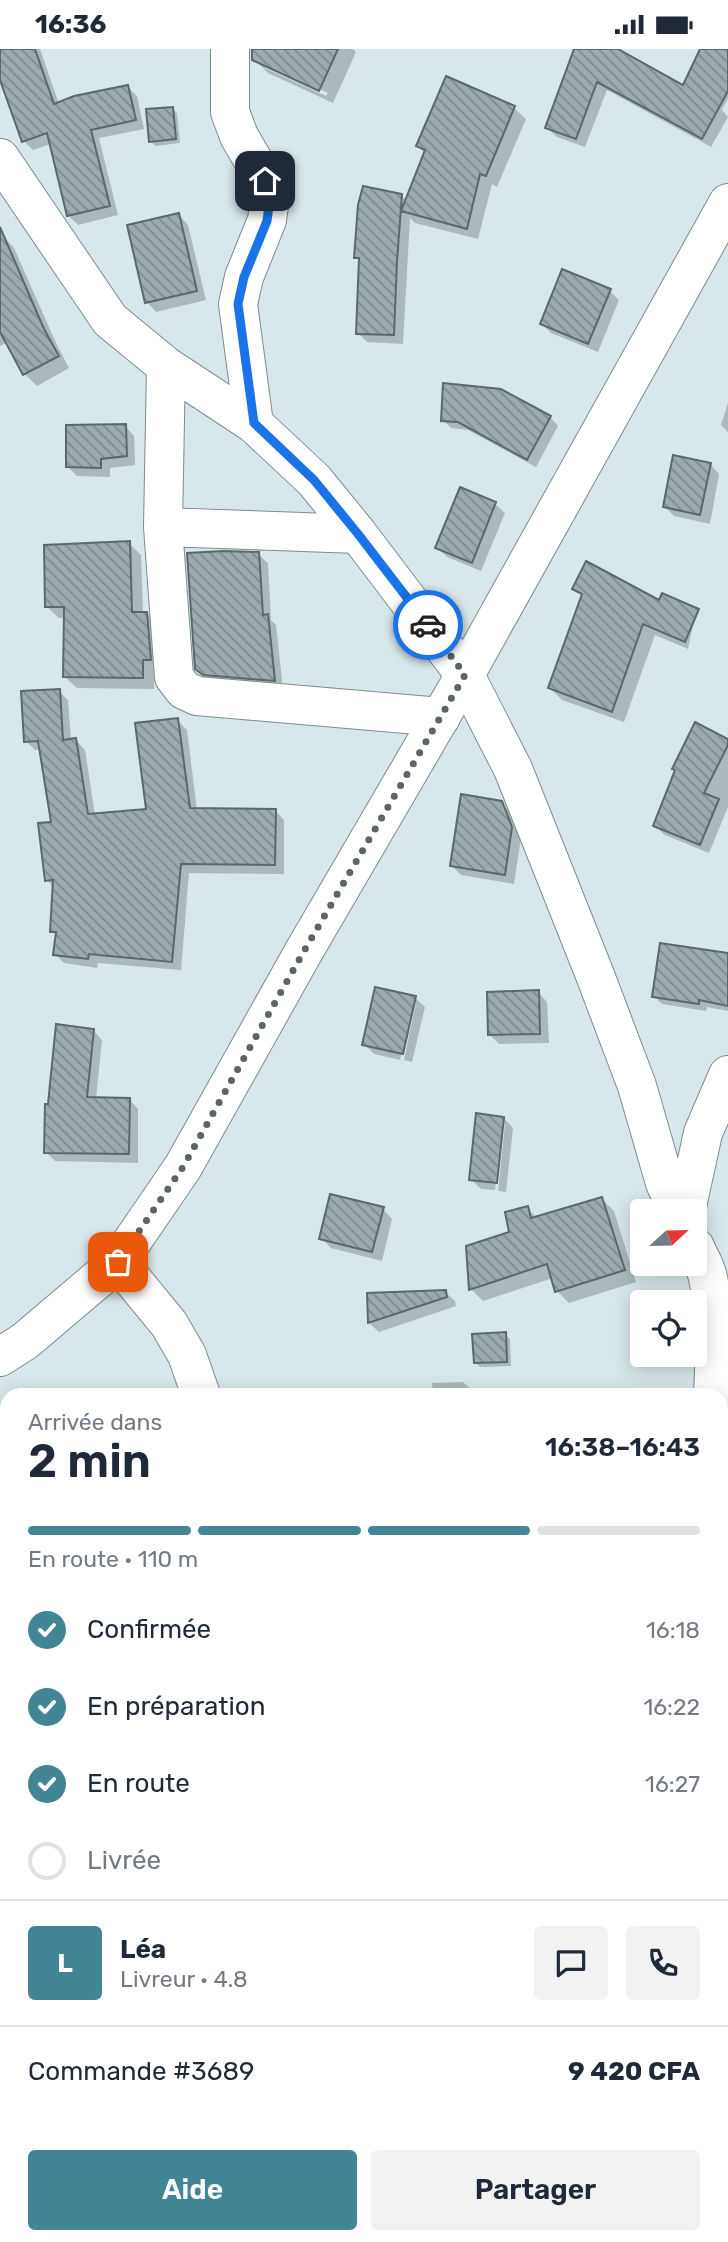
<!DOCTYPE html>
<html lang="fr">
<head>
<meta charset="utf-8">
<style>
  :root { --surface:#fff; --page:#f2f2f3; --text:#1f2937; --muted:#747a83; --line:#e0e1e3; --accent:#428595 }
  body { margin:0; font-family:Rubik,sans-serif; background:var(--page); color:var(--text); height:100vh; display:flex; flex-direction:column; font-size:26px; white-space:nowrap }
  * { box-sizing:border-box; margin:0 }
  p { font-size:23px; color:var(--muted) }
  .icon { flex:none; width:38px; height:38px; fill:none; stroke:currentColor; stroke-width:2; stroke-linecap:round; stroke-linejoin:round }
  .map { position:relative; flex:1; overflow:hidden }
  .panel { position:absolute; left:0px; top:1339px; width:728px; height:856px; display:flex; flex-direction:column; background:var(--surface); border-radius:21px 21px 0 0; box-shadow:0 4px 18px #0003 }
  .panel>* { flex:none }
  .needle { width:46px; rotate:68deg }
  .tools { position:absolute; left:630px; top:1150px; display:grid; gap:14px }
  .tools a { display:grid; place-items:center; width:77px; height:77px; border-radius:7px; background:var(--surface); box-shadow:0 4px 18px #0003; font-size:35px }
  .pin { position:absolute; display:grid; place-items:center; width:60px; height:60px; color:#fff; margin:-30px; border-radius:14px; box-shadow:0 4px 10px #0006 }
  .courier { position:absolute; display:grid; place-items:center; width:70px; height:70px; margin:-35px; border:5px solid #1a73e8; border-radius:50%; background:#fff; color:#222; box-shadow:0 2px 9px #0007 }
  .summary em { font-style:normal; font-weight:600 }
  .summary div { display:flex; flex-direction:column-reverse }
  .summary { display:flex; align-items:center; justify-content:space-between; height:119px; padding:0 28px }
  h1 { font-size:46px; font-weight:600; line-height:52px }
  .bar { display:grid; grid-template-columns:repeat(4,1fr); gap:10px 7px; align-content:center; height:84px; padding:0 28px }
  .bar i { height:9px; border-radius:5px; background:var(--line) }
  .bar .on { background:var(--accent) }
  .bar p { grid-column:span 4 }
  .line { display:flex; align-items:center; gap:18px; padding:0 28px; border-top:2px solid var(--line) }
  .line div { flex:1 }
  .round { display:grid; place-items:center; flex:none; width:74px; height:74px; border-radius:7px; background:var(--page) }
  ol { padding:0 28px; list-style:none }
  li { display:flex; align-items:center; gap:21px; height:77px }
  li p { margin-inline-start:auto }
  li .icon { padding:7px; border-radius:50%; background:var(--accent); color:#fff; stroke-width:4 }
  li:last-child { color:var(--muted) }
  li i { width:38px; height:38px; border:4px solid var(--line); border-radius:50% }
  .action { display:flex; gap:14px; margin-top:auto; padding:14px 28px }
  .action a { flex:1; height:80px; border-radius:7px; background:var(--accent); color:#fff; font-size:28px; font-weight:600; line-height:80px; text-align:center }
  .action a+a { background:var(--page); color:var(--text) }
  .status { display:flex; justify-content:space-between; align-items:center; height:49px; padding:0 35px; background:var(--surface); direction:ltr }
  .status svg { height:19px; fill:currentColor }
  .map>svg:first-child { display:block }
</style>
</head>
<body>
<div class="status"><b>16:36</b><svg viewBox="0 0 49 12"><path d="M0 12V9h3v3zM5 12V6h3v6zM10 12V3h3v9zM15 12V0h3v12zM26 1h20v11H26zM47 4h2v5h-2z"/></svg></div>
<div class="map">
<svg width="728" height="2193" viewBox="0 0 728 2193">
  <defs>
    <pattern id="building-back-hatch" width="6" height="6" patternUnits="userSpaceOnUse" patternTransform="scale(1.75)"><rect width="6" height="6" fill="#9dabaf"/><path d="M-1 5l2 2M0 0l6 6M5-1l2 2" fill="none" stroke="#7f8b8e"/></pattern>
  </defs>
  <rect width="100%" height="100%" fill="#d8e7eb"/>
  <path fill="#0003" fill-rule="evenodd" d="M0 0H40L59 55 128 38 137 47 144 80 99 89 118 166 78 176 69 167 51 95 33 101 24 92 0 26Z
    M254 0H353L356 3 333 54 268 24 254 10ZM265 15 328 44 326 47 265 19Z
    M576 0H611L683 38 702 0H728V49L722 61 728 68 711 98 607 41 585 98 557 88 547 79Z
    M172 59 177 64 180 94 155 97 151 92Z
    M514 59 526 70 497 138 492 135 478 190 415 174 410 169 403 295 367 293 358 284 361 213 356 208 402 147 407 152 425 104 418 97Z
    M179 166 188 176 206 251 156 263 147 253Z
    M3 187 14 199 56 294 69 319 37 337 25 325 8 293 0 297V188Z
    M610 242 619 251 598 303 551 284 542 275Z
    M728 354V383L721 376Z
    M550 368 558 377 536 418 468 381 451 379 443 371Z
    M125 377 134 387 135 416 110 419V428L77 427 68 418Z
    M710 415 719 425 710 475 674 467 665 458Z
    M495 455 505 464 481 522 447 508 437 498Z
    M129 494 141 506 143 565H147L158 576 162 622H154V640L77 639 65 628V569H59L47 558Z
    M258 505 268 514 271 571 276 576 283 640 209 632 199 622Z
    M575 539 660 553 695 567 688 600 655 586 624 673 562 651 550 639 583 548Z
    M59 642 68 651 71 692 76 691 85 701 95 766 148 761 177 671 187 681 197 761H275L284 771V825L189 824 181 921 98 914 97 919 64 914 55 905 58 888 52 882 54 839 47 831 53 774 41 701H35L26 692Z
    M728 692V758L709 804 665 786 655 777Z
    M501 753 511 763 521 789 514 835 461 826 452 817Z
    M728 906V962L707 958 706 962 662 955 654 947Z
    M538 943 547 953 549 994 499 995 490 986Z
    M415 949 425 958 412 1013 404 1011 416 953H413L400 1011 374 1005 364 995Z
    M93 981 102 991 96 1050H129L138 1060V1114L55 1112 46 1103 50 1057Z
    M504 1069 513 1079 506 1143 498 1142 505 1075H502L495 1141 481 1140 471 1130Z
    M602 1150 614 1162 636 1233 569 1254 557 1242 553 1229 483 1252 471 1240 527 1159 537 1169Z
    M383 1160 392 1170 382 1212 331 1199 321 1189Z
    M445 1243 455 1252 456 1257 379 1283 369 1274Z
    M505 1285 510 1290 511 1317 480 1318 475 1313Z
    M463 1333 473 1342V1346H433L432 1334Z
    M69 2188H99V2193H69Z
    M395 2188H440L441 2193H396Z"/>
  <path fill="url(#building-back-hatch)" stroke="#5b696c" stroke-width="2" d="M0 0H35L54 55 74 47 128 36 136 71 91 81 110 157 67 167 47 84 22 93 0 31Z
    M252 0H338L319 42 252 11Z
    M574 0H618L683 36 700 0H728V42L702 90 597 33 576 90 545 79Z
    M446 27 515 57 486 127 480 125 467 180 401 162 425 101 416 97Z
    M173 58 176 90 149 93 146 60Z
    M363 137 402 145 397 212 394 286 356 285 359 209H354L358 156Z
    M179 164 197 242 145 254 127 176Z
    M0 178 44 280 59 307 23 326 0 283Z
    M562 220 611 240 588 295 540 275Z
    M443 334 501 340 551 367 527 411 458 373 441 372Z
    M126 375 127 407 101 410V419L66 418V376Z
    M673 406 711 414 700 466 663 458Z
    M460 438 496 453 472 514 435 499Z
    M130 492 132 563H147L151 611H143V629L63 628 64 558H45L44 496Z
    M223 502 259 503 263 566 268 565 275 632 203 626 195 620 187 504Z
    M586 512 659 551 662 544 699 560 685 593 643 575 612 663 548 639 582 545 572 540Z
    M60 640 63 691 76 689 88 765 146 760 135 674 178 669 190 759 276 760 275 816 181 815 172 913 89 905 88 910 53 906 56 883H50L53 831 45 832 38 774 51 773 38 692 24 693 21 642Z
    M695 673 728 690V696L704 744 719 750 700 796 653 777 675 721 672 720Z
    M461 745 502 752 512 778 505 826 450 817Z
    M660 894 728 904V957L699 951V955L652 948Z
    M375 938 416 947 403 1005 362 996Z
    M539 941 540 985 488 986 487 943Z
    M56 975 94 980 87 1048 130 1049 129 1105 44 1104 45 1055H48Z
    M476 1064 504 1068 497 1134 469 1131Z
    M330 1145 384 1158 372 1203 319 1190Z
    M602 1148 625 1221 555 1243 547 1215 469 1241 466 1197 509 1183 505 1163 528 1157 531 1169Z
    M446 1241 447 1248 368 1274 367 1244Z
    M506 1283 507 1313 474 1314 472 1285Z"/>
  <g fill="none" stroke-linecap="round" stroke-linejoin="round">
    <g stroke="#7e8c90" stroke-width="40">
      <path id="minor" d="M230 0V63L239 87 265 132 270 149 267 171 244 228 238 255 254 375
        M0 109 110 271 166 317 254 375 314 431 358 485 465 626 513 720 595 926 637 1037 665 1134 678 1162
        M166 317 163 478 174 628 184 641 197 647 441 668
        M163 478 358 485
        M686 1162 703 1084 728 1026
        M695 1198C699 1208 706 1218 708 1229 716 1267 715 1307 713 1346
        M118 1213 169 1275 187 1306 201 1346
        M721 1648 728 1645
        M510 2188 512 2193
        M283 2193 284 2188
        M675 2193 676 2188"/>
    </g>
    <g stroke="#7e8c90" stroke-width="40">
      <path id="major" d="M0 1308 25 1292 118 1213 183 1118 304 902 465 626 728 154"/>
    </g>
    <use href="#minor" stroke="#fff" stroke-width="38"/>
    <use href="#major" stroke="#fff" stroke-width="38"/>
  </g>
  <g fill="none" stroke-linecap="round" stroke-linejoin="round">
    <path stroke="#5b6466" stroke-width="7" stroke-dasharray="0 12.6" d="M118 1213 183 1118 304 902 465 626 428 576"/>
    <path stroke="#1a73e8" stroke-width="9" d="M265 132 270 149 267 172 244 228 238 255 254 374 314 431 358 485 428 576"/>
  </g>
</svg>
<div class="tools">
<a><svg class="needle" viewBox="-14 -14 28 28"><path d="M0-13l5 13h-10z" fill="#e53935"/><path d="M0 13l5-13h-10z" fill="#747a83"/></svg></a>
<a><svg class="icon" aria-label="locate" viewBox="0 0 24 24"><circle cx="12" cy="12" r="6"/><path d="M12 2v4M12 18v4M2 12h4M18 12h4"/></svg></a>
</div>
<div class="pin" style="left:118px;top:1213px;background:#ea580c"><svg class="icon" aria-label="bag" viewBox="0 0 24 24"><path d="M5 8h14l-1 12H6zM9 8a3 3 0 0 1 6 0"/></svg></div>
<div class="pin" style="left:265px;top:132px;background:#1f2937"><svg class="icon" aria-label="home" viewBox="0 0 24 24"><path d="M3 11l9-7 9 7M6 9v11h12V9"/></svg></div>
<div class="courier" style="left:428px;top:576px"><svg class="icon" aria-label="car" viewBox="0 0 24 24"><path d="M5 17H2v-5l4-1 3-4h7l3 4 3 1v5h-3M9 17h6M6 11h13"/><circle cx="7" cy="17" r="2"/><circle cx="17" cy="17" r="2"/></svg></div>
<section class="panel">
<div class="summary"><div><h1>2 min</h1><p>Arrivée dans</p></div><em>16:38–16:43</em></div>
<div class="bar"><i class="on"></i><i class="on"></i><i class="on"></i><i></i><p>En route · 110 m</p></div>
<ol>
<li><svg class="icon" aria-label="check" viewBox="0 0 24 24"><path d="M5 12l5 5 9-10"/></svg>Confirmée<p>16:18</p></li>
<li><svg class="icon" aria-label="check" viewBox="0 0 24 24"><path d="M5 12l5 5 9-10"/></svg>En préparation<p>16:22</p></li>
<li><svg class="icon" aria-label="check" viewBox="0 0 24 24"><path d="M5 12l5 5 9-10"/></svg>En route<p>16:27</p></li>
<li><i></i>Livrée</li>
</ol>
<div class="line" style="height:126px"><b class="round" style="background:var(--accent);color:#fff">L</b><div><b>Léa</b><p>Livreur · 4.8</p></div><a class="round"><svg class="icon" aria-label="chat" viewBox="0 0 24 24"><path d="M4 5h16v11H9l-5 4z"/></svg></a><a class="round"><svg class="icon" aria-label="phone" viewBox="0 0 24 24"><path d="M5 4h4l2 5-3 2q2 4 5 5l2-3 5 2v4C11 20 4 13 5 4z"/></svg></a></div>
<div class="line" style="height:91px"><div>Commande #3689</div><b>9 420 CFA</b></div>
<div class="action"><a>Aide</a><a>Partager</a></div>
</section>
</div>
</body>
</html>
